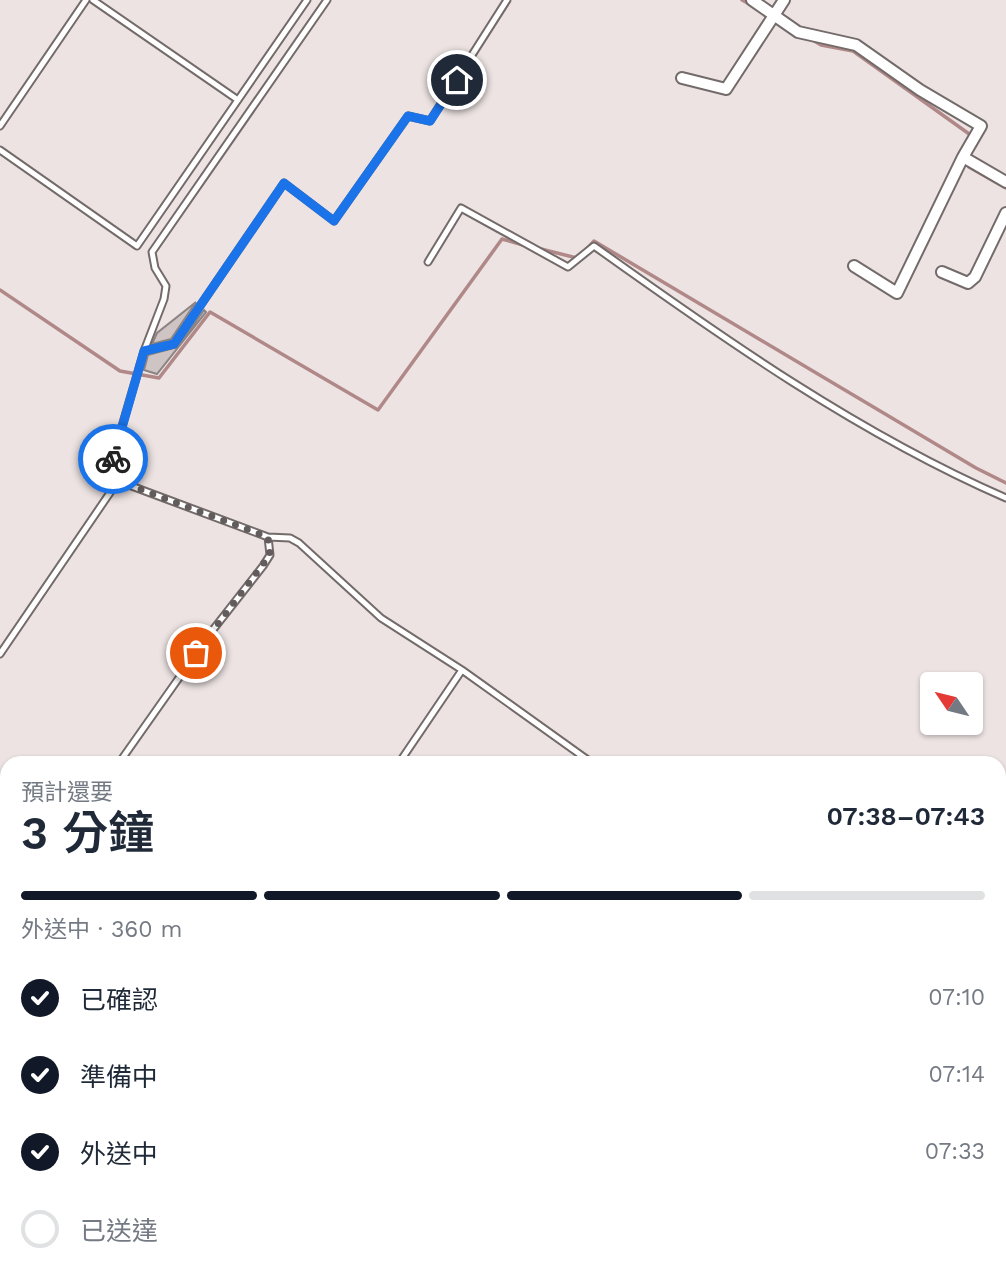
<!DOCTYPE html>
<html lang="zh-TW">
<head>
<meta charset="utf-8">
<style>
  :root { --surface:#fff; --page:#f6f6f7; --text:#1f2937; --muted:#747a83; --line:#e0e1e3; --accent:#111827 }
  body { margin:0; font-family:"Work Sans","Noto Sans TC",sans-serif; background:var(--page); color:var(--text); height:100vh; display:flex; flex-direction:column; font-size:26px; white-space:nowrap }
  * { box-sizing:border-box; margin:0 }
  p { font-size:23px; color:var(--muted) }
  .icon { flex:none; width:38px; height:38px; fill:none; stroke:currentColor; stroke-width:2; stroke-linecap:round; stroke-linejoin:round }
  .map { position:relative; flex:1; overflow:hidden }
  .drawer { position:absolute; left:0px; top:756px; width:1006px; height:525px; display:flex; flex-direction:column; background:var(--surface); border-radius:21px 21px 0 0; box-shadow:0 2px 5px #0004 }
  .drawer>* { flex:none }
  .needle { width:46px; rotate:305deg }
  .buttons { position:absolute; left:920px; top:672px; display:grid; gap:14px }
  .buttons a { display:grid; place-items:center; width:63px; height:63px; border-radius:7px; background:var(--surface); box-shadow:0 2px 5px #0004; font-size:35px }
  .pin { position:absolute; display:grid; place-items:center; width:60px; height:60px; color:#fff; margin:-30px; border:4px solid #fff; border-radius:50%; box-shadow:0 2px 7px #0007 }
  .courier { position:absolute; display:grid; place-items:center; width:70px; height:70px; margin:-35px; border:5px solid #1a73e8; border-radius:50%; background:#fff; color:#222; box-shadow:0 2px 9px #0007 }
  .summary em { font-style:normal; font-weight:600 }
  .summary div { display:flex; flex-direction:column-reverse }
  .summary { display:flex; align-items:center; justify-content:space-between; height:119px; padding:0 21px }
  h1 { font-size:46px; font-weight:600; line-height:52px }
  .bar { display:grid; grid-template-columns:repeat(4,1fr); gap:10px 7px; align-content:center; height:84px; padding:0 21px }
  .bar i { height:9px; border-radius:5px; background:var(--line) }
  .bar .selected { background:var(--accent) }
  .bar p { grid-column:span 4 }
  ol { padding:0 21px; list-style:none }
  li { display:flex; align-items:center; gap:21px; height:77px }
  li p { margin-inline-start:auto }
  li .icon { padding:7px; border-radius:50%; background:var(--accent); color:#fff; stroke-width:4 }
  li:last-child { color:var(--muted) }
  li i { width:38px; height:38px; border:4px solid var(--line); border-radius:50% }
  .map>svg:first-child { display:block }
</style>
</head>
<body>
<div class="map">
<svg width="1006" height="1281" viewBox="0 0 1006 1281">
  <rect width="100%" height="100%" fill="#ede3e3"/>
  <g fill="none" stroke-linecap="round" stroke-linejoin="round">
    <path stroke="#b08888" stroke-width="3.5" d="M742 0 753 6
      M811 39 821 45 853 51 972 136
      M969 165V167L1006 188
      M537 248 577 258
      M585 251 594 241 976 468 1006 483
      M0 290 120 371 159 378 210 312 378 410 502 239 523 245
      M0 852 7 856
      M999 1172 1006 1177"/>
  </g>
  <path fill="#cec4c4" stroke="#8c8383" stroke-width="2" d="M196 302 171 339 152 344 157 333Z
    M204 310 206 312 157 374 144 370 148 355 178 347Z"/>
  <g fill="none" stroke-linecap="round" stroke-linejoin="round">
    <g stroke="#736b6a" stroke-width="9">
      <path id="lane" d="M93 0 238 100
        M0 126 86 0
        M0 150 137 246 307 0
        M428 262 461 208 568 267 594 246C724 339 859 434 1006 498
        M144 351 174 344 284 183 334 221 408 116 430 121 507 0
        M118 481 268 537 290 538 299 543 381 618 462 670 592 763
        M0 654 118 481 111 475 110 467 144 351 164 299 166 286 155 268 152 252 327 0
        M119 763 212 631 263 566 270 555 268 537
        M399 763 462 670
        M0 835 7 839
        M999 1033 1006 1037
        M999 1185 1006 1190
        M100 1281 104 1274"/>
    </g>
    <g stroke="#736b6a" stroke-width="14">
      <path id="street" d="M752 0 798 32 856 45 920 90 981 126 963 157 1006 182
        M682 78 726 89 784 0
        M854 266 897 293 963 157
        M942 272 968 283 975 277 1006 213"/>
    </g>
    <use href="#lane" stroke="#fff" stroke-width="5"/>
    <use href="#street" stroke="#fff" stroke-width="10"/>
  </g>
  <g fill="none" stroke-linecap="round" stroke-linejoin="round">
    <path stroke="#635c5c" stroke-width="7" stroke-dasharray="0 12.6" d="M113 459 110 467 111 475 118 481 268 537 270 555 196 653"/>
    <path stroke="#1a73e8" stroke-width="9" d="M113 459 144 351 174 344 284 183 334 221 408 116 430 121 457 80"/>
  </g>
</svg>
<div class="buttons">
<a><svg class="needle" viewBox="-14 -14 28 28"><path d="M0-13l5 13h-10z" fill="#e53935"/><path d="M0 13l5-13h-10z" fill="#747a83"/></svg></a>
</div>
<div class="pin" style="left:196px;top:653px;background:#ea580c"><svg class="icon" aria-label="bag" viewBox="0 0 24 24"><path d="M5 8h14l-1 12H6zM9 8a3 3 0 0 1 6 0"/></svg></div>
<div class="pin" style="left:457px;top:80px;background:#1f2937"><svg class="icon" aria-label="home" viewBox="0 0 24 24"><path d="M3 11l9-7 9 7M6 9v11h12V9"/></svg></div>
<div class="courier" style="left:113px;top:459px"><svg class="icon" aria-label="bike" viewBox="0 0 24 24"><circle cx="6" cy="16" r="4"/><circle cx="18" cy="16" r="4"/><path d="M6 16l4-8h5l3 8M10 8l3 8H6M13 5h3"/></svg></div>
<section class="drawer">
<div class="summary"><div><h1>3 分鐘</h1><p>預計還要</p></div><em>07:38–07:43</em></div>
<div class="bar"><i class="selected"></i><i class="selected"></i><i class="selected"></i><i></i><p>外送中 · 360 m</p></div>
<ol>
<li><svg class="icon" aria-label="check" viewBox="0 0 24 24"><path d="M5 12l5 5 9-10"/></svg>已確認<p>07:10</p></li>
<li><svg class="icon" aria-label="check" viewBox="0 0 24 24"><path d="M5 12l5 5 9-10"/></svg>準備中<p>07:14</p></li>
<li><svg class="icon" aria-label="check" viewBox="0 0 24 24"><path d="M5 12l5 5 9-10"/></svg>外送中<p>07:33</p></li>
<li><i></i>已送達</li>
</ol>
</section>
</div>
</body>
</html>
